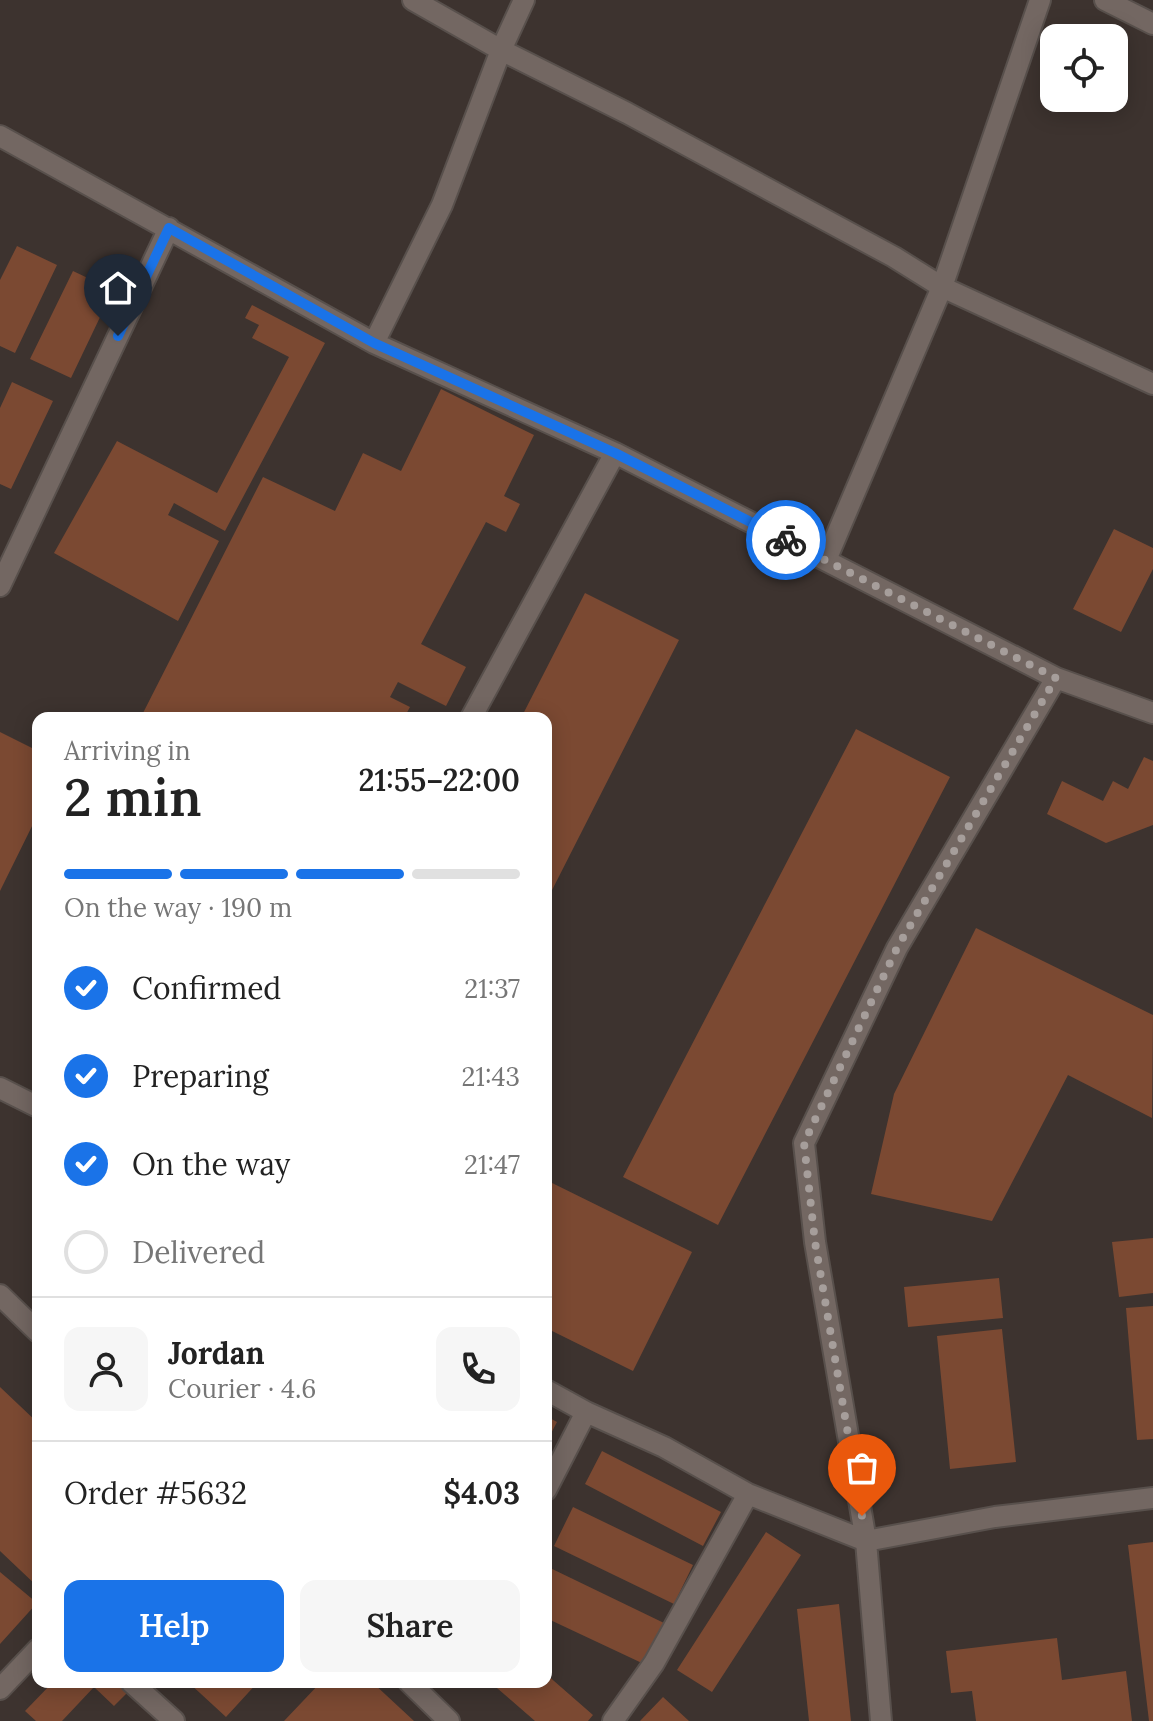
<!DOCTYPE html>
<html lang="en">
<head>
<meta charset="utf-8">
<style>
  :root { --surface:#fff; --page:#f6f6f6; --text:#222; --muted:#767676; --line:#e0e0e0; --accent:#1a73e8 }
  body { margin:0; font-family:Lora,serif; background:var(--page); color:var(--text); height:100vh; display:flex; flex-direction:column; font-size:30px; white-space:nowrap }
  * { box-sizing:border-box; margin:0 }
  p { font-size:26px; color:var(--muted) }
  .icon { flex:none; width:44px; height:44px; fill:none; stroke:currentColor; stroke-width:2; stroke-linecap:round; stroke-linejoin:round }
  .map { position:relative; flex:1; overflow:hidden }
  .details { position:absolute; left:32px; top:712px; width:520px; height:976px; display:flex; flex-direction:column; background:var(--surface); border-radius:16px; box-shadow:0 4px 20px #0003 }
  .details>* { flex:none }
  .buttons { position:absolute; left:1040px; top:24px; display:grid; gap:16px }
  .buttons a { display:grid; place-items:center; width:88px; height:88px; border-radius:16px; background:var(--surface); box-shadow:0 4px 20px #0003; font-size:40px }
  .pin { position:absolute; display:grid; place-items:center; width:68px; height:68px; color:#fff; margin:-82px -34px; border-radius:50% 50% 50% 0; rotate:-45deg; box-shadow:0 0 8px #0007 }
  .pin .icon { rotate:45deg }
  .courier { position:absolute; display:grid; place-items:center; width:80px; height:80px; margin:-40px; border:6px solid #1a73e8; border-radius:50%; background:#fff; color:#222; box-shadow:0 2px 10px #0007 }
  .headline em { font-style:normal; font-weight:600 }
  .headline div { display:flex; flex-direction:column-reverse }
  .headline { display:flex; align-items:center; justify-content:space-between; height:136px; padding:0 32px }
  h1 { font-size:52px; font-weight:600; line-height:60px }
  .bar { display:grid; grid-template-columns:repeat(4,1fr); gap:12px 8px; align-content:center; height:96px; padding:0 32px }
  .bar i { height:10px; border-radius:6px; background:var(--line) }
  .bar .selected { background:var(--accent) }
  .bar p { grid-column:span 4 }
  .line { display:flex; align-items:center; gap:20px; padding:0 32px; border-top:2px solid var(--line) }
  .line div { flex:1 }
  .round { display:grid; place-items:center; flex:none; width:84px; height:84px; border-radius:16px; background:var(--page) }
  ol { padding:0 32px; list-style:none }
  li { display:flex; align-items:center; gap:24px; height:88px }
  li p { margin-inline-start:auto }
  li .icon { padding:8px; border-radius:50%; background:var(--accent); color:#fff; stroke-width:4 }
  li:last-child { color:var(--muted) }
  li i { width:44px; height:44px; border:4px solid var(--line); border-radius:50% }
  .button { display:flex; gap:16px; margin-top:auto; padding:16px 32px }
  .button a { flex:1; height:92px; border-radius:16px; background:var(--accent); color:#fff; font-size:32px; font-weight:600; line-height:92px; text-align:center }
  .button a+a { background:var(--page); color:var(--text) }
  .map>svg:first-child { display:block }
</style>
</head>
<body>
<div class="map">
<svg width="1153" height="1721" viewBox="0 0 1153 1721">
  <rect width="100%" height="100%" fill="#3d332f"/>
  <path fill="#7b4932" d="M17 246 57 265 15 353 0 346V280Z
    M73 271 113 290 71 378 30 359Z
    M252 305 325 343 225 531 174 503 168 515 219 541 178 621 54 553 117 441 217 493 289 357 252 338 259 325 245 318Z
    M12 382 53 401 11 489 0 484V408Z
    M441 389 534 435 504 496 520 504 506 532 486 522 421 644 466 667 446 706 398 682 390 697 410 707 404 718H147L142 715 263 477 335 511 363 453 401 471Z
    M1114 529 1153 548V569L1121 632 1073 609Z
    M585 593 679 640 546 902V718H521Z
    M856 729 950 777 718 1225 623 1177Z
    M0 732 38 751V814L0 891Z
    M1144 757 1153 761V825L1106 843 1047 814 1062 781 1103 801 1113 781 1128 789Z
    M976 928 1153 1015 1152 1118 1068 1075 992 1221 871 1194 894 1094Z
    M546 1180 692 1252 633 1371 546 1328Z
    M1153 1238V1293L1119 1297 1112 1242Z
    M999 1278 1003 1318 908 1327 904 1287Z
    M1153 1306V1439L1137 1440 1126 1308Z
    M1002 1329 1016 1462 950 1469 937 1336Z
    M0 1387 38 1423V1587L0 1551Z
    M546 1416 557 1422 546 1443Z
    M602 1451 721 1512 703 1546 585 1484Z
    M573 1507 693 1565 674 1604 554 1546Z
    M766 1532 801 1555 712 1692 677 1670Z
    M1153 1542V1721H1149L1128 1545Z
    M546 1566 664 1623 644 1664 546 1618Z
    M0 1572 37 1603 0 1644Z
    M839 1604 851 1721H809L797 1609Z
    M1057 1638 1062 1680 1126 1671 1132 1721H976L972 1691 951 1693 946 1651Z
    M546 1674 593 1715 588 1721H535L490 1682H546Z
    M53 1682H122L130 1690 114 1706 94 1687 62 1721H36L25 1711Z
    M188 1682H258L226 1717Z
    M321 1682H372L414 1721H284Z
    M663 1697 689 1721H640Z"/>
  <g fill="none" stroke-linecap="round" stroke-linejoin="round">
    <g stroke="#58504c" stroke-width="24">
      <path id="street" d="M413 0 501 50 627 113 894 257 942 287 1153 384
        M1105 0 1153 24
        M0 136 374 343 615 453 1056 678 1153 713
        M374 343 442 205 501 50 524 0
        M826 560 942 287 1040 0
        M0 586 169 228
        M471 718 615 453
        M0 1088 38 1107
        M0 1295 38 1332
        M546 1390 586 1412 664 1447 748 1494 866 1541 995 1517 1153 1498
        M546 1490 586 1412
        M131 1682 174 1721
        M409 1682 449 1721
        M0 1689 38 1649
        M613 1721 654 1663 748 1494
        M881 1721 866 1541 815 1242 804 1143 897 948 1056 678"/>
    </g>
    <use href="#street" stroke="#736762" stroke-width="20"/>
  </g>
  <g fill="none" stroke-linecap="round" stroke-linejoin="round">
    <path stroke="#a69e9b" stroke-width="8" stroke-dasharray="0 14.4" d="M786 540 1056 678 897 948 804 1143 815 1242 862 1516"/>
    <path stroke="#1a73e8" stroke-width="10" d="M118 336 169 228 374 343 615 453 786 540"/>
  </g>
</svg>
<div class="buttons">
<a><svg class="icon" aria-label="locate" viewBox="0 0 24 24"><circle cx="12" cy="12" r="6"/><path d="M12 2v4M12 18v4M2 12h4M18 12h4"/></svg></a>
</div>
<div class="pin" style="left:862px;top:1516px;background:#ea580c"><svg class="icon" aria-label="bag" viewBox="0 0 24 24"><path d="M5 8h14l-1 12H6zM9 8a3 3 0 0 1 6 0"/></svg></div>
<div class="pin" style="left:118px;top:336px;background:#1f2937"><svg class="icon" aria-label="home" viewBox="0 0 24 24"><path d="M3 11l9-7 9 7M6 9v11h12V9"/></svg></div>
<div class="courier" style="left:786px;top:540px"><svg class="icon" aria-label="bike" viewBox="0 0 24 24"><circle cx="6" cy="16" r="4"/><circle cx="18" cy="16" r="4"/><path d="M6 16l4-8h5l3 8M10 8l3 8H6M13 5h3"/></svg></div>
<section class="details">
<div class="headline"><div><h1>2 min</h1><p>Arriving in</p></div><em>21:55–22:00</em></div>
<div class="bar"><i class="selected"></i><i class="selected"></i><i class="selected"></i><i></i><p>On the way · 190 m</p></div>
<ol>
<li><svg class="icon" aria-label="check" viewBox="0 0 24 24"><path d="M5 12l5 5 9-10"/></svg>Confirmed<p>21:37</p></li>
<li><svg class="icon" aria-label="check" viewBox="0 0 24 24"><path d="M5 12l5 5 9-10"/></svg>Preparing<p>21:43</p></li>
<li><svg class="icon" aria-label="check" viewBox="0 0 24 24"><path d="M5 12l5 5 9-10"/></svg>On the way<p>21:47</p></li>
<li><i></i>Delivered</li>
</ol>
<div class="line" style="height:144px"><a class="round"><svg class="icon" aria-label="person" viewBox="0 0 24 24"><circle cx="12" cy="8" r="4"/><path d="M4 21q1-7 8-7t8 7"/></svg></a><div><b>Jordan</b><p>Courier · 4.6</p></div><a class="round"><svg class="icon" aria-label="phone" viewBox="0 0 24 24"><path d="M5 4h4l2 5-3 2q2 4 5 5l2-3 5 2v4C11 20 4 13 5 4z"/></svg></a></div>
<div class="line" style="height:104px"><div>Order #5632</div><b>$4.03</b></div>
<div class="button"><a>Help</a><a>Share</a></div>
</section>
</div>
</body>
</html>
